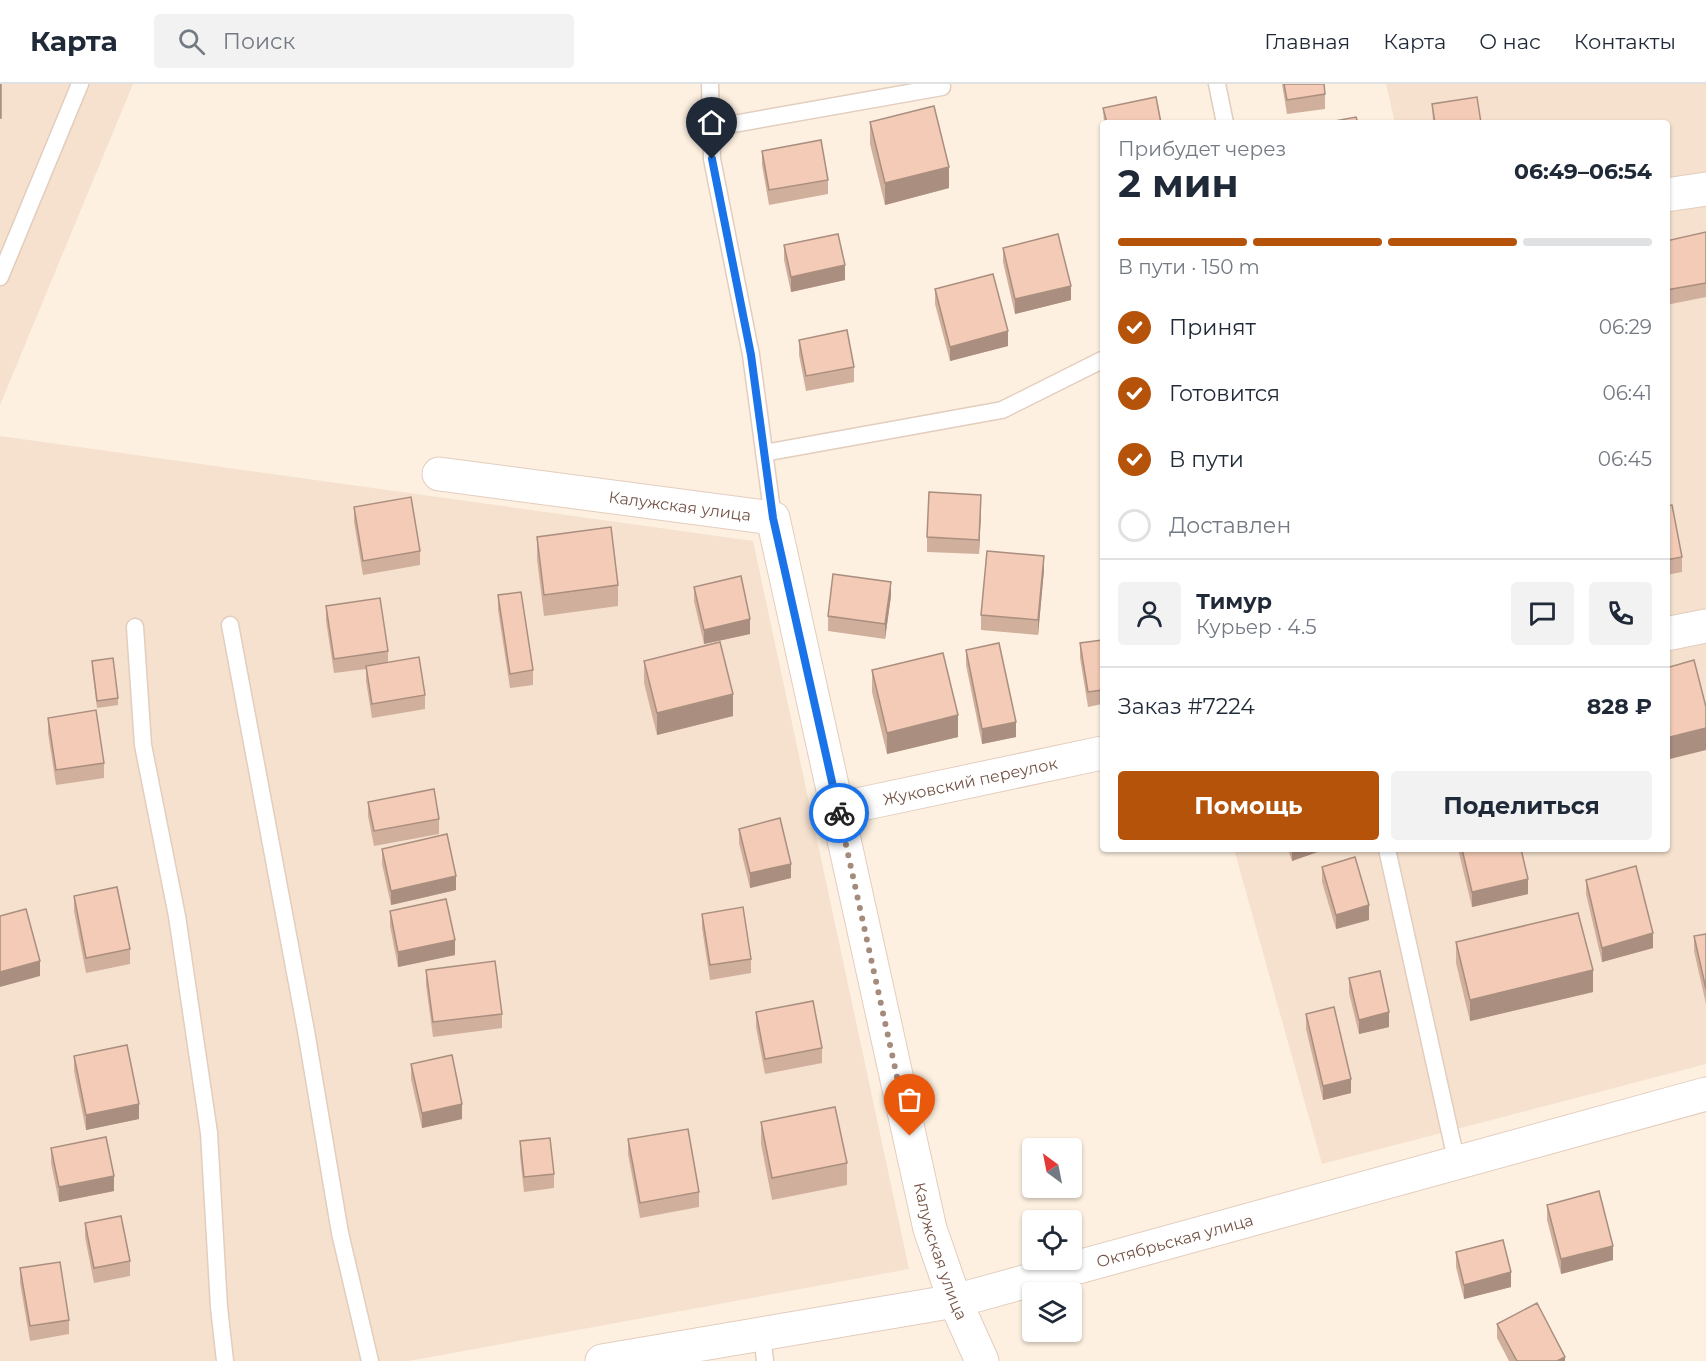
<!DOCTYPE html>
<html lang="ru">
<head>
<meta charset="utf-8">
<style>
  :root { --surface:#fff; --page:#f2f2f3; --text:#1f2937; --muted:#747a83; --line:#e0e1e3; --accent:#b45309 }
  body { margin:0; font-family:Montserrat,sans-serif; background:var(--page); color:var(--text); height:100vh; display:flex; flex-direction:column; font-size:22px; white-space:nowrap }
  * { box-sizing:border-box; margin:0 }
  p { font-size:20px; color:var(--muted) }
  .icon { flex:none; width:33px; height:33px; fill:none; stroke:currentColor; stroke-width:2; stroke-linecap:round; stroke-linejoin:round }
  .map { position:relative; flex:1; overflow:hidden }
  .drawer { position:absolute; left:1100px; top:36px; width:570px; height:732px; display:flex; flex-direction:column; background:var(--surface); border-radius:6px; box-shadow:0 2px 4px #0004 }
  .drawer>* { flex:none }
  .needle { width:39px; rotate:328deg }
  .controls { position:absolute; left:1022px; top:1054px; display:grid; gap:12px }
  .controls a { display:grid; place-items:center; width:60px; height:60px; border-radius:6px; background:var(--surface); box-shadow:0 2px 4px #0004; font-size:30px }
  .pin { position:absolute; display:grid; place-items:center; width:51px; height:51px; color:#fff; margin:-62px -26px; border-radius:50% 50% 50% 0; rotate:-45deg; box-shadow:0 0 6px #0007 }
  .pin .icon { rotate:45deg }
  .courier { position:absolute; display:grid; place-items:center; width:60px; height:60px; margin:-30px; border:4px solid #1a73e8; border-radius:50%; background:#fff; color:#222; box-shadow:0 2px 8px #0007 }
  .headline em { font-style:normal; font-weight:700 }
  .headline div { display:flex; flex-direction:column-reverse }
  .headline { display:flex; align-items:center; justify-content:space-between; height:102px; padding:0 18px }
  h1 { font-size:39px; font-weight:700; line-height:45px }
  .bar { display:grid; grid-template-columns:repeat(4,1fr); gap:9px 6px; align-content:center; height:72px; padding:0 18px }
  .bar i { height:8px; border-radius:4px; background:var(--line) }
  .bar .on { background:var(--accent) }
  .bar p { grid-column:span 4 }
  .line { display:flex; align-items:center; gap:15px; padding:0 18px; border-top:2px solid var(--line) }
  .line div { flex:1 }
  .round { display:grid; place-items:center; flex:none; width:63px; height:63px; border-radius:6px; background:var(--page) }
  ol { padding:0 18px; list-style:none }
  li { display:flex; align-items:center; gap:18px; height:66px }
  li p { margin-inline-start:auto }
  li .icon { padding:6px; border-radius:50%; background:var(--accent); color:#fff; stroke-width:4 }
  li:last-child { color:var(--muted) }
  li i { width:33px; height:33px; border:3px solid var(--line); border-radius:50% }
  .action { display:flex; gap:12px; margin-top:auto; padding:12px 18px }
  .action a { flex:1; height:69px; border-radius:6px; background:var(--accent); color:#fff; font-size:24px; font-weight:700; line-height:69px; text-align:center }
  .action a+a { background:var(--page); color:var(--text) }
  header { display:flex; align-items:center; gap:36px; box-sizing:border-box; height:84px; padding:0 30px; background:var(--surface); border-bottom:2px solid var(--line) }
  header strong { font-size:28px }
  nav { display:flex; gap:33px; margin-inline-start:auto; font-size:21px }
  .search { width:420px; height:54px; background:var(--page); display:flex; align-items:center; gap:15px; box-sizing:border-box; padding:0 21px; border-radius:6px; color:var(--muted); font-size:22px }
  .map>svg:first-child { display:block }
</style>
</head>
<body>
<header>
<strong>Карта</strong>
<div class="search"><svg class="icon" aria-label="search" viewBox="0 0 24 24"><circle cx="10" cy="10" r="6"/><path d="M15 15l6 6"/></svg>Поиск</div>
<nav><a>Главная</a><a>Карта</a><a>О нас</a><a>Контакты</a></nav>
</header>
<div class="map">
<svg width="1706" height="1277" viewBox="0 0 1706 1277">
  <rect width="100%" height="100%" fill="#fdf0e0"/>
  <path fill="#f5e1ce" d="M0 0H133L0 321Z
    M1386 0H1706V980L1322 1080 1234 765H1666V39H1395Z
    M0 352 753 457 909 1185 409 1277H0Z"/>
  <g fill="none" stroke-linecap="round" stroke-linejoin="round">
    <g stroke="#e3cdbe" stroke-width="19">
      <path id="lane" d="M710 0 712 75 751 271 773 434
        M1217 0 1225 39
        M711 44 942 3
        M0 193 80 0
        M764 369 1002 326 1102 276
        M230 541 306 947 340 1149 370 1277
        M135 543 143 661 177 832 209 1049 219 1223 225 1277
        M1387 765 1457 1080
        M762 1250 765 1277"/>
    </g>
    <g stroke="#e3cdbe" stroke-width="35">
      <g id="street">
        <path d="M1666 111 1706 105"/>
        <path id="s1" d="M439 390 773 434 930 1145 955 1217 982 1277"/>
        <path d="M1666 550 1706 542"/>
        <path id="s2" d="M838 725 1102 669"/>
        <path id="s3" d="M602 1277 955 1217 1706 1010"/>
      </g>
    </g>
    <use href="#lane" stroke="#fff" stroke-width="16"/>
    <use href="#street" stroke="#fff" stroke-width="33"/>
  </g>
  <path fill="#d1af9d" d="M1282 0H1324L1325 10V25L1287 30Z
    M1432 20 1481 39H1433Z
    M1103 24 1161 39H1104Z
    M870 38 949 104 885 121 870 60Z
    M762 67 828 96V110L769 121 762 81Z
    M1706 148V213L1666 221V157Z
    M784 161 845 196 791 208 784 176Z
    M1003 164 1071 216 1015 230 1003 178Z
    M935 205 1008 262 950 277 935 220Z
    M799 256 854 283V298L806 307 799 271Z
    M1666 422 1682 473V488L1666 491Z
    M354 423 420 467V481L363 491 354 438Z
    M981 425 979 470 927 468V453Z
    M537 453 618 501V522L544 532 537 475Z
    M1044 486 1038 551 981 546V531Z
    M694 503 750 550 704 560 694 517Z
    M498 511 533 586V601L510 604 498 526Z
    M891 512 885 555 828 547V532Z
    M326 522 388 567V579L425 611V625L372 634 366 597V585L334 589 326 537Z
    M1102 556V620L1088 623 1080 574V559Z
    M966 566 1016 653 982 660 966 581Z
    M92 577 118 614V621L97 624 92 584Z
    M644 577 733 632 657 651 644 599Z
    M872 586 958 653 887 670 872 608Z
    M48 634 104 679V694L56 701 48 649Z
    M368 718 439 735V750L374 762 368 732Z
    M739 745 791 794 750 804 739 759Z
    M382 765 456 806 391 821 382 780Z
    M1288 765H1326L1292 777Z
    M1458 765H1521L1528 810 1472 823Z
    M1322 783 1369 836 1336 845 1322 798Z
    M1586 796 1653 864 1602 878 1586 810Z
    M74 812 130 865V880L86 889 74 827Z
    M390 827 455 871 398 883 390 842Z
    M702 830 751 875V889L710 896 702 844Z
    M1706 850V920L1694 867V852Z
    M1456 858 1593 908 1470 937 1456 879Z
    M426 886 502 930V944L433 953 426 901Z
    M1349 894 1389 943 1359 950 1349 909Z
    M756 928 822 964V979L765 990 756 943Z
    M1306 930 1351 1009 1323 1016 1306 945Z
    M74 972 139 1035 86 1046 74 987Z
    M411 980 462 1035 422 1044 411 995Z
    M761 1038 847 1079V1101L772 1116 761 1060Z
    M628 1055 699 1108V1123L640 1134 628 1070Z
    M520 1057 554 1090V1104L524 1108 520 1072Z
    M51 1064 114 1107 59 1118 51 1079Z
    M1547 1121 1613 1176 1561 1190 1547 1136Z
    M85 1139 130 1177V1192L94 1199 85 1153Z
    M1456 1168 1511 1203 1464 1215 1456 1183Z
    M20 1184 69 1236V1250L30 1257 20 1199Z
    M1497 1240 1565 1277H1509L1497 1254Z"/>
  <path fill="#aa8e7f" d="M949 83V104L885 121V99Z
    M845 181V196L791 208V193Z
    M1071 202V216L1015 230V215Z
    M1008 247V262L950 277V263Z
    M981 411V425L979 470V456Z
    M1044 472V486L1038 551V536Z
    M891 498V512L885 555V540Z
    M750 535V550L704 560V546Z
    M733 610V632L657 651V629Z
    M958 631V653L887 670V649Z
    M1016 638V653L982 660V645Z
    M1706 644V666L1666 676V654Z
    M1292 765H1326L1292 777Z
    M791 780V794L750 804V789Z
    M456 792V806L391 821V807Z
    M1528 795V810L1472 823V808Z
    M1369 821V836L1336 845V831Z
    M1653 849V864L1602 878V864Z
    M455 856V871L398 883V868Z
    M40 877V892L0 903V888Z
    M1593 886V908L1470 937V916Z
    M1389 928V943L1359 950V936Z
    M1351 995V1009L1323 1016V1002Z
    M139 1020V1035L86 1046V1031Z
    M462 1020V1035L422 1044V1029Z
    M114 1092V1107L59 1118V1103Z
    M1613 1162V1176L1561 1190V1175Z
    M1511 1188V1203L1464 1215V1201Z
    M1565 1273V1277H1557Z"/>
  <path fill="#f3cbb6" stroke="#aa8e7f" stroke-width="1.5" d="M0 0H1V34H0Z
    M1284 0H1324L1325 10 1287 16Z
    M1156 13 1161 39H1107L1103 24Z
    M1477 13 1481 39H1435L1432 20Z
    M934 22 949 83 885 99 870 38Z
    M1356 33 1358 39H1324Z
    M821 56 828 96 769 106 762 67Z
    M1706 148V199L1666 206V157Z
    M838 150 845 181 791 193 784 161Z
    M1058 150 1071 202 1015 215 1003 164Z
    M993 190 1008 247 950 263 935 205Z
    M847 246 854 283 806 292 799 256Z
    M929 408 981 411 979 456 927 453Z
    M411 413 420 467 363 477 354 423Z
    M1672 421 1682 473 1666 476V422Z
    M611 443 618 501 544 511 537 453Z
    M987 467 1044 472 1038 536 981 531Z
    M833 490 891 498 885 540 828 532Z
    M741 492 750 535 704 546 694 503Z
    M521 508 533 586 510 590 498 511Z
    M380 514 388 567 334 575 326 522Z
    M1102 556V606L1088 608 1080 559Z
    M720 558 733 610 657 629 644 577Z
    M999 559 1016 638 982 645 966 566Z
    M943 569 958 631 887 649 872 586Z
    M419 573 425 611 372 620 366 582Z
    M113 574 118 614 97 617 92 577Z
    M1694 576 1706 623V644L1666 654V584Z
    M96 626 104 679 56 686 48 634Z
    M434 705 439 735 374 747 368 718Z
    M780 734 791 780 750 789 739 745Z
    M447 750 456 792 391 807 382 765Z
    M1462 765H1521L1528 795 1472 808Z
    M1355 773 1369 821 1336 831 1322 783Z
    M1636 782 1653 849 1602 864 1586 796Z
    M117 803 130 865 86 874 74 812Z
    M446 815 455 856 398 868 390 827Z
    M743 823 751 875 710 881 702 830Z
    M26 825 40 877 0 888V832Z
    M1578 829 1593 886 1470 916 1456 858Z
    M1706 850V905L1694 852Z
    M495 877 502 930 433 938 426 886Z
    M1380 887 1389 928 1359 936 1349 894Z
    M813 917 822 964 765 975 756 928Z
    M1334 923 1351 995 1323 1002 1306 930Z
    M127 961 139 1020 86 1031 74 972Z
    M452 971 462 1020 422 1029 411 980Z
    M835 1023 847 1079 772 1094 761 1038Z
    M688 1045 699 1108 640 1119 628 1055Z
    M106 1053 114 1092 59 1103 51 1064Z
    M550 1054 554 1090 524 1093 520 1057Z
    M1599 1107 1613 1162 1561 1175 1547 1121Z
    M121 1132 130 1177 94 1184 85 1139Z
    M1503 1156 1511 1188 1464 1201 1456 1168Z
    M60 1178 69 1236 30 1242 20 1184Z
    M1537 1219 1565 1273 1557 1277H1517L1497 1240Z"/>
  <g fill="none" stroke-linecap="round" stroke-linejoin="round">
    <path stroke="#a48b7c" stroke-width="6" stroke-dasharray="0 10.8" d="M839 729 910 1052"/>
    <path stroke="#1a73e8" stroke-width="8" d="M712 75 751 271 773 434 839 729"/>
  </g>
  <g text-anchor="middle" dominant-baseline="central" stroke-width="5" stroke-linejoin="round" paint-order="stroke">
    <g font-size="16" fill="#745446" stroke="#fff4e7">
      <text stroke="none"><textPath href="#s1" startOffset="243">Калужская улица</textPath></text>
      <text stroke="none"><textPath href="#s2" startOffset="135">Жуковский переулок</textPath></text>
      <text stroke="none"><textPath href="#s3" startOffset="586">Октябрьская улица</textPath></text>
      <text stroke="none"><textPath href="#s1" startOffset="1089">Калужская улица</textPath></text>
    </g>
  </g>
</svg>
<div class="controls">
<a><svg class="needle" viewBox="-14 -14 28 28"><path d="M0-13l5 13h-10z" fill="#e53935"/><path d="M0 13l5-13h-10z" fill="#747a83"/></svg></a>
<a><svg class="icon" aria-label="locate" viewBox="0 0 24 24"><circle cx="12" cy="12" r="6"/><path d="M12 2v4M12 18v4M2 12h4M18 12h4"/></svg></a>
<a><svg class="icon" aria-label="layers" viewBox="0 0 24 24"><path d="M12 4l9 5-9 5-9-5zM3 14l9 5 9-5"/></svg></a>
</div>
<div class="pin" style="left:910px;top:1052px;background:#ea580c"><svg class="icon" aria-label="bag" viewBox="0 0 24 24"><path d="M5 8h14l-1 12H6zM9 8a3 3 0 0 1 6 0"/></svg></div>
<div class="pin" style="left:712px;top:75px;background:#1f2937"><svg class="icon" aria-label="home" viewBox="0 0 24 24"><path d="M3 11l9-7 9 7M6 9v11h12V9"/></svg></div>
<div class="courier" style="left:839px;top:729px"><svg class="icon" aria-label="bike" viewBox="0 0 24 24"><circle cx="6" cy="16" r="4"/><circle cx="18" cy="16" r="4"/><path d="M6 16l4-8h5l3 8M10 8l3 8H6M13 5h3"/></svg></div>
<section class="drawer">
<div class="headline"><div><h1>2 мин</h1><p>Прибудет через</p></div><em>06:49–06:54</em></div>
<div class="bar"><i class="on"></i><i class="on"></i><i class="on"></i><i></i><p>В пути · 150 m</p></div>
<ol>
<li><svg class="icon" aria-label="check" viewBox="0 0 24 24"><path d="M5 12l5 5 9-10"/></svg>Принят<p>06:29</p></li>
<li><svg class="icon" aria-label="check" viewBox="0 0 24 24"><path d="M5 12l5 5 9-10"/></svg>Готовится<p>06:41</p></li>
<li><svg class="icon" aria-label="check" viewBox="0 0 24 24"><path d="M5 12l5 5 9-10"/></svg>В пути<p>06:45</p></li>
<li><i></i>Доставлен</li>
</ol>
<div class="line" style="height:108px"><a class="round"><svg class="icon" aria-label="person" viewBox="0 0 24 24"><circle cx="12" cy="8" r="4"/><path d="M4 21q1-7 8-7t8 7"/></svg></a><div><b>Тимур</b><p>Курьер · 4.5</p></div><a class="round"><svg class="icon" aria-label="chat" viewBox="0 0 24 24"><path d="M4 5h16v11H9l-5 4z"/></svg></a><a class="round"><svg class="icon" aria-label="phone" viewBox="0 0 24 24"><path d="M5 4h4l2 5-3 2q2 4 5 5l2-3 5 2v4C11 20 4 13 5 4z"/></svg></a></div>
<div class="line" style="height:78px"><div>Заказ #7224</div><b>828 ₽</b></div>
<div class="action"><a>Помощь</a><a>Поделиться</a></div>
</section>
</div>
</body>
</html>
